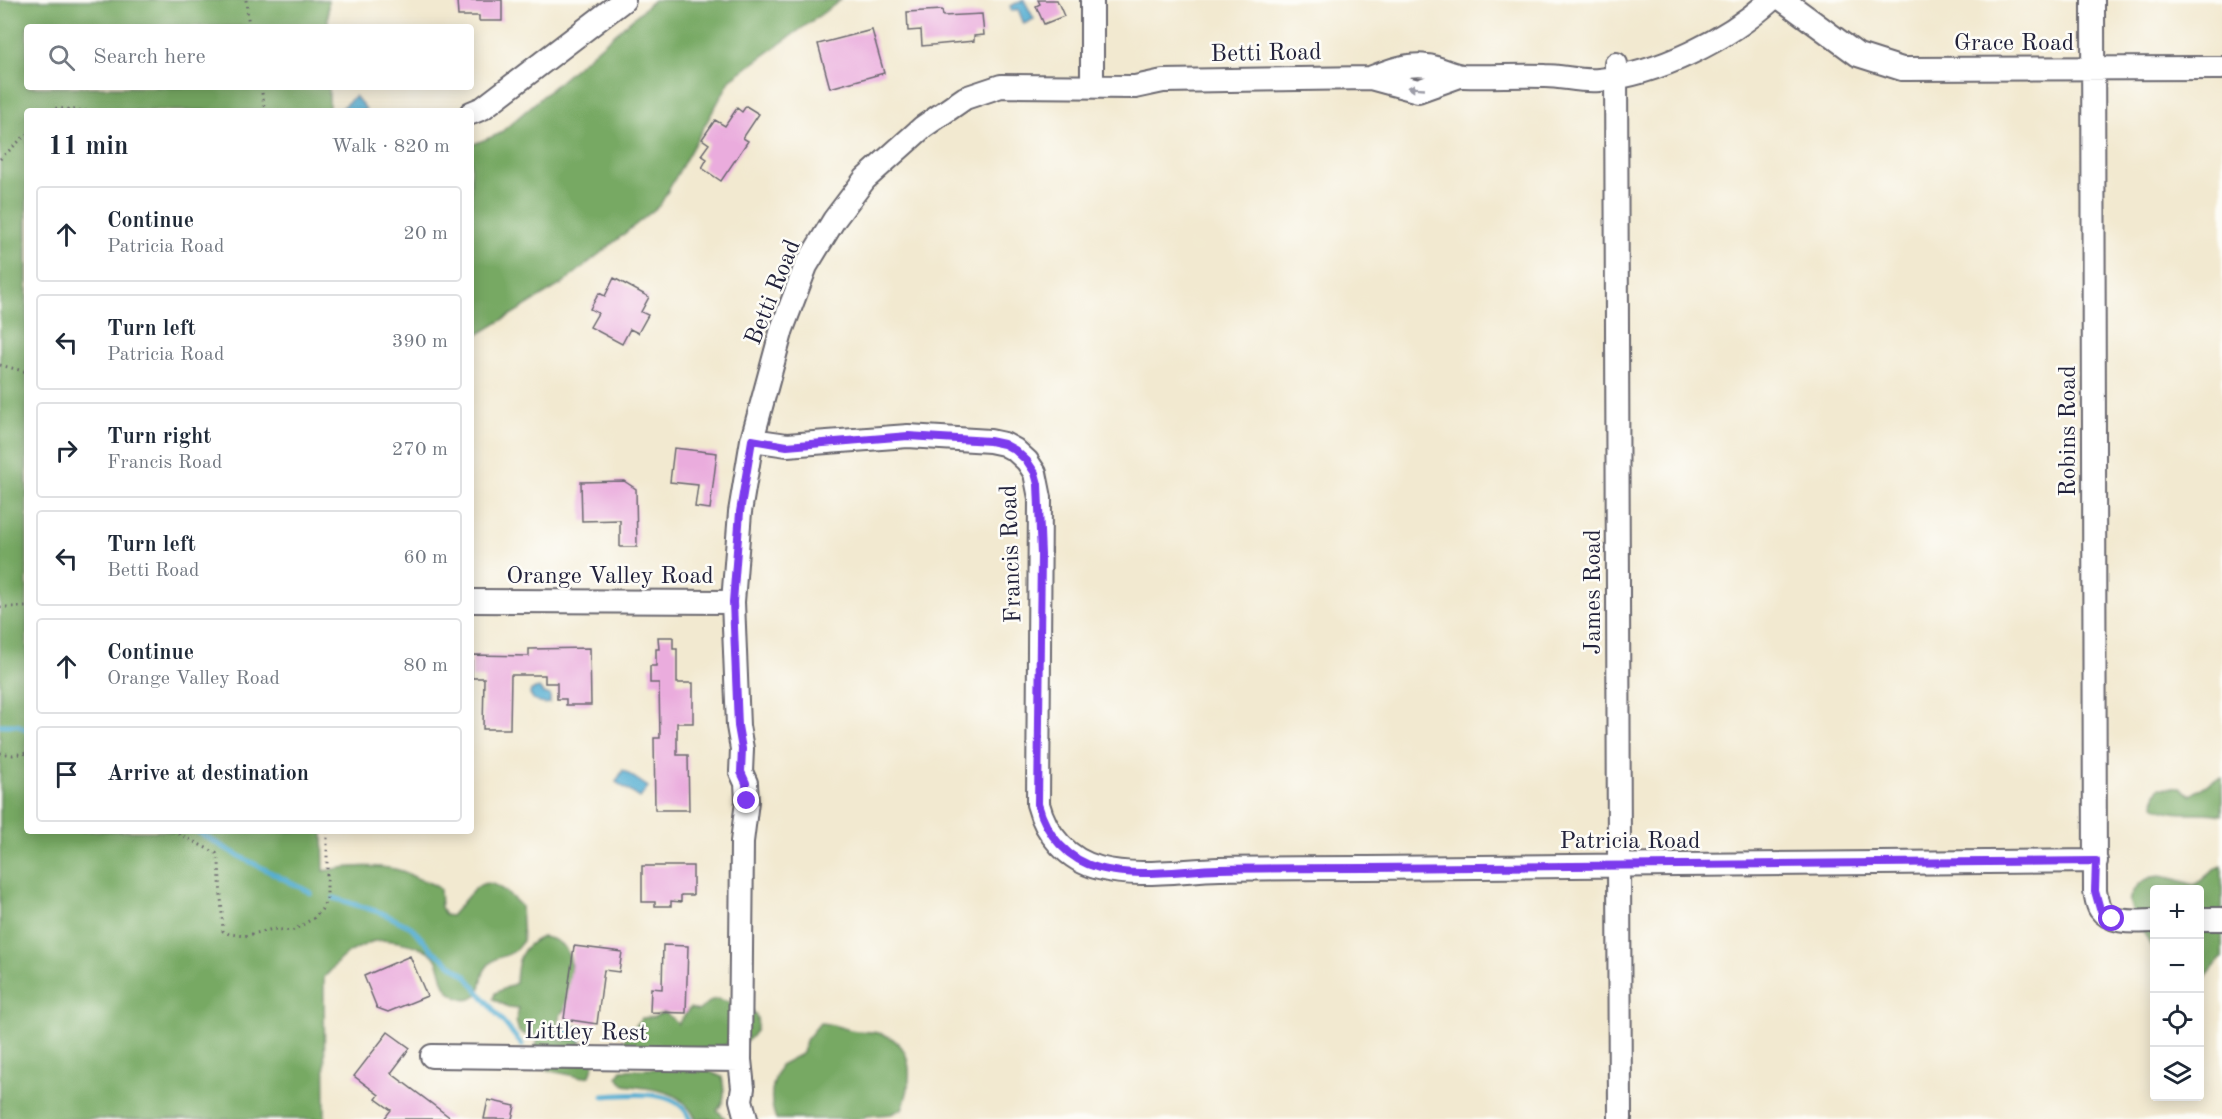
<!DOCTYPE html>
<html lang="en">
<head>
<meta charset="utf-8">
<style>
	body { margin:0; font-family:"Old Standard TT",serif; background:#f6f6f7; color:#1f2937 }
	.controls { position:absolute; right:18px; bottom:18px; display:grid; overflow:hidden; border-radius:6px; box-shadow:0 3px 15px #0003 }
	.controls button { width:54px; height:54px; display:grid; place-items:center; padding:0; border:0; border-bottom:2px solid #e0e1e3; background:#fff; color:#1f2937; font:30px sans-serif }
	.stop { position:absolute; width:18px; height:18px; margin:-14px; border:4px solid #7c3aed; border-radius:50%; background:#fff }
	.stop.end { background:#7c3aed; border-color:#fff; box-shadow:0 2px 6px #0008 }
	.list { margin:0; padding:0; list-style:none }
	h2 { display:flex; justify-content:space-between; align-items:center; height:78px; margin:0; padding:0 24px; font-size:26px }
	h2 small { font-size:20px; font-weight:400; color:#747a83 }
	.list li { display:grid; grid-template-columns:39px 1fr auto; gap:18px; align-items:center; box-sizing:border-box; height:96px; margin:0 12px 12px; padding:0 12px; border:2px solid #e0e1e3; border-radius:6px }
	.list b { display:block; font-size:22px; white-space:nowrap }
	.list p { margin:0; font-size:20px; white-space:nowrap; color:#747a83 }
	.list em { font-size:20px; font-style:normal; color:#747a83 }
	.icon { flex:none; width:33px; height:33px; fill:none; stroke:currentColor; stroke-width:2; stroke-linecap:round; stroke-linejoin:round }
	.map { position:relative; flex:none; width:2222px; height:1119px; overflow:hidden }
	.search { position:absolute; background:#fff; box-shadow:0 3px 15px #0003; left:24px; top:24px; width:450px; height:66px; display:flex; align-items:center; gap:15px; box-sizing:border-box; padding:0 21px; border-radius:6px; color:#747a83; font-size:22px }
	.panel { position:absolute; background:#fff; box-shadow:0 3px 15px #0003; left:24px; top:108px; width:450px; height:726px; border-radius:6px }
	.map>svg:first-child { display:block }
	.forest { fill:#77a964; stroke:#4c6650; stroke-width:1.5 }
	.water { fill:#55aed2; stroke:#3c6886; stroke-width:1.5 }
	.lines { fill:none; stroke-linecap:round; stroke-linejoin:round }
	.stream { stroke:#55aed2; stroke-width:5 }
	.building { fill:#eaacdd }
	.minor-casing { stroke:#6b686f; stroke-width:26 }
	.path { stroke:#6b686f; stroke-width:3; stroke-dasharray:1.5 4.5; stroke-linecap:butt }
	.minor { stroke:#fff; stroke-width:22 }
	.oneway { fill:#9c9ca7 }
	.route { stroke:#7c3aed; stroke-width:8 }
	.labels { text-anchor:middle; stroke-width:5; stroke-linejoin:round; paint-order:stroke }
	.street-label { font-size:24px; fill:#22223b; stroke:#fdfcf7 }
</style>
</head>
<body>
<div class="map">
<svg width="2222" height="1119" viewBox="0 0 2222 1119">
	<rect width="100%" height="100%" fill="#fdfcf7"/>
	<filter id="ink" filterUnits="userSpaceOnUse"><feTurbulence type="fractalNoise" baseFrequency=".0167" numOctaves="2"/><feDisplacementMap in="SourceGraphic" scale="12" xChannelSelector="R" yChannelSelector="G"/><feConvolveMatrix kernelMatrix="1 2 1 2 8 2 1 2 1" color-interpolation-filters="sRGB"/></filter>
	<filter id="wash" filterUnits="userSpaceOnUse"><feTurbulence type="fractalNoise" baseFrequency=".008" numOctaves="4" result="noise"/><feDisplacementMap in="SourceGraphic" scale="24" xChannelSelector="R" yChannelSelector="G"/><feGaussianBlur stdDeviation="1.35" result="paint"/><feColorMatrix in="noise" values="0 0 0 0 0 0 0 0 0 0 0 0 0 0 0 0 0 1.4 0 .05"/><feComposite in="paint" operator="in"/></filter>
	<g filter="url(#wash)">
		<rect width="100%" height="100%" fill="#f2e9d0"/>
		<path class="forest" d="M0,0H328V27H27V87H329V111H27V831H323L324,871C345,866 382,864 402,871C408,873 413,877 419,879C428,882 433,883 440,889L441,907L445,915L451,916C481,882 483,868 521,906L523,941C520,944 517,949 513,952C504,958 495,955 486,968C480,976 483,990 475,997C471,1000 466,1000 462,999C436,991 446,969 433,955C422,945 385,937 371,942C363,946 350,951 343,957C335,963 332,971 324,977L325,1119H0Z
			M654,0H841L731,79L660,205L562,284L471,339V145L499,134Z
			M2222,778V815C2200,809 2174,819 2154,805L2155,795L2160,787L2180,788L2191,795L2214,780Z
			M2222,866V958C2214,966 2209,975 2200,983V890H2154V954C2148,938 2137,923 2131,907C2128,901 2130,895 2134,890C2152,867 2171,878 2194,885C2205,879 2210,870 2222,866Z
			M542,937C579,941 571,975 571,1003C558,1013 554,1026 560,1041L576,1039L593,1053L594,1063L590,1076L580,1077L547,1070L534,1050L539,1038L535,1034L526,1035L519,1032L516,1021L519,1008L508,1007L493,999L495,993L516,983C517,961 519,947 542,937Z
			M718,999C733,1004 762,1005 757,1027C756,1032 750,1040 745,1042C739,1044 732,1043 726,1044L723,1049L623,1050L620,1045L642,1018L654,1017L665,1012L678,1024L690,1008L698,1011L712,1000Z
			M820,1023C833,1023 844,1030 857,1031C866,1032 876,1031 885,1035C916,1047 912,1084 902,1109L891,1114L866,1116L863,1119H776C768,1099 772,1084 780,1065L803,1053L806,1040Z
			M699,1067L722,1077C724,1089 727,1101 717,1110L726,1119H696C680,1088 656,1090 624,1085L617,1077L622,1070Z"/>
		<path class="water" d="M1024,0L1034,19L1024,24L1018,9L1012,11L1010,6Z
			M355,96L366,109L363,111H338Z
			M539,688L543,693L550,695V703C541,705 534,702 530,694L531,690Z
			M623,770L648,787L640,798L616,782Z
			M563,1025L584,1027L582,1040L562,1037Z"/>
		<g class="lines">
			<path class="stream" d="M0,725H18L27,731
				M196,831L239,856L311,893
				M334,898L382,913L411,927L432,950L466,976L522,1045
				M603,1096C630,1095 678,1087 690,1119"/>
		</g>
		<g id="blocks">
			<path class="building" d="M457,0H502V21H479V16H458Z
				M1038,0H1057L1064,16L1044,24L1036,6L1040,4Z
				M942,10L943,16L982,14L984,35L974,36V41L922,46L921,30L908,31L907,12Z
				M872,30L884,73L830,88L818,44Z
				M746,106L759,114L743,138L748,141L721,181L702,168L707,159L701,155L709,144L702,139L715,120L725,126L737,108L742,112Z
				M614,278L649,297L641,312L648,315L638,333L630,329L622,344L590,327L598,313L590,309L599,293L605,296Z
				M674,448L717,453L710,509L695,507L698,485L670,482Z
				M624,481L636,489L637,547H620V520L582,521L581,482Z
				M658,637H673V649H677V683H693V723H677V755H688L689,810H655L654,738H660L659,683H650V666H656V649H659Z
				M590,648L591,705H566V699H557V683H545V675H511L510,729H483L484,678H472V655L529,656V649Z
				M642,866H693V895H681V902L671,901V906H655V902H642Z
				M663,945L688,946L686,1013L650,1012L651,988L662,989Z
				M574,946L622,952L619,972L604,970L597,1024L564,1019Z
				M410,956L427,996L388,1012L377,1008L364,976Z
				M388,1032L410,1048L391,1073L452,1119H384L391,1110L376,1099L379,1095L354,1076Z
				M488,1100L515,1106L512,1119H484Z"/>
		</g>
	</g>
	<g filter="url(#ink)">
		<use href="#blocks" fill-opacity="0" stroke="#6b686f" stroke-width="1.5"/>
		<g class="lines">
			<g class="minor-casing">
				<path id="minor" d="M1783,0L1858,55L1902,69L2222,68
					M2093,0L2095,891C2096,896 2097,905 2100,909C2111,925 2138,921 2154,921
					M1616,64L1620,1119
					M1370,78C1388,71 1408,63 1427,66C1439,67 1451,75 1463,76C1490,77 1518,75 1545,76C1563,76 1581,82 1599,80C1659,74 1727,40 1771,0
					M1092,86V0
					M471,113L483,108L624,0
					M752,440L787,445L908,436L990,441L1004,444L1015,450L1027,461L1035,473L1040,498L1038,804C1046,835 1068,860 1099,868C1138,878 1180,870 1220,869C1269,868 1318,868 1367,868C1610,867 1853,864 2096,861
					M471,601L733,602
					M2200,919H2222
					M432,1056L740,1060
					M746,1119L741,1100L743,1088L740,1060L742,842L747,801L746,783L741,772L742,749L738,726L733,602L740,512L752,440L782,329L806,266L834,220L865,179L923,127L965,98L1001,86L1135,87L1163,81L1370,78L1418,91L1460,76"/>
			</g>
			<path class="path" d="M246,0L249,27
				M261,87L265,111
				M51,111L53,108L88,111
				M0,159L27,134
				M0,365L27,372
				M0,607H27
				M0,753L13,755L27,753
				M114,831H130
				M173,831L216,853L219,863L223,931L229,934L244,936L273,929L292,931L314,918L322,909L327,898V831"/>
			<use href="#minor" class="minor"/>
		</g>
		<defs><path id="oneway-solid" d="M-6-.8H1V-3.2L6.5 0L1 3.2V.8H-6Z" transform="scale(1.5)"/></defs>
		<use class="oneway" href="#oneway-solid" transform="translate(1416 88) rotate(-177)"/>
	</g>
	<g class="lines" filter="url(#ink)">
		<path class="route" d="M747,801L746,783L741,772L742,749L738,726L733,602L740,512L752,440L787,446L908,436L990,441L1004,444L1015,450L1027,461L1035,473L1038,484L1041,555L1038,804C1046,835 1068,860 1099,868C1138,878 1180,870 1219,869C1269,868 1318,868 1367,868C1610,867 1853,864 2096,861L2095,891L2100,909L2112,919"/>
	</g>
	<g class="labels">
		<g class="street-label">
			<text x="2014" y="50">Grace Road</text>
			<text transform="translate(1266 52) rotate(-1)" y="8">Betti Road</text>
			<text transform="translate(772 292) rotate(-68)" y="8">Betti Road</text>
			<text transform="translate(2067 431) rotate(-90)" y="8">Robins Road</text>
			<text transform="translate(1010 554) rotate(-92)" y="8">Francis Road</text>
			<text x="610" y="583">Orange Valley Road</text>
			<text transform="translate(1592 592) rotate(-90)" y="8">James Road</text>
			<text x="1630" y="848">Patricia Road</text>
			<text transform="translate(586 1031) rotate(1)" y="8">Littley Rest</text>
		</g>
	</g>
</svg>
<div class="controls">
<button>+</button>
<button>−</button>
<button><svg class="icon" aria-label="locate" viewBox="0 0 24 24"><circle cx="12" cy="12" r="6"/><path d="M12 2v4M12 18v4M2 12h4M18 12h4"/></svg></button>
<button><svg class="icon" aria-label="layers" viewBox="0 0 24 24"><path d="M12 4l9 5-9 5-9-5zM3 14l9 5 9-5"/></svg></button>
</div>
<div class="stop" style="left:2112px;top:919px"></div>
<div class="stop end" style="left:747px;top:801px"></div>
<div class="search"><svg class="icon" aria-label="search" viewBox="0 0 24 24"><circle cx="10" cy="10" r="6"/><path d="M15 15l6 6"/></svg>Search here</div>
<section class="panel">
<h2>11 min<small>Walk · 820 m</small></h2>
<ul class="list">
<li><svg class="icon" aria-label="ahead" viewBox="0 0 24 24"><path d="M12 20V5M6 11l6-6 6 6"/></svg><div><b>Continue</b><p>Patricia Road</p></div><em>20 m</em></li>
<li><svg class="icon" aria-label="left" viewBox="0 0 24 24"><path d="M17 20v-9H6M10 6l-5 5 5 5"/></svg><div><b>Turn left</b><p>Patricia Road</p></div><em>390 m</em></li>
<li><svg class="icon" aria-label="right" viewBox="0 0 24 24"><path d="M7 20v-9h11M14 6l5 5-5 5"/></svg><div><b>Turn right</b><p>Francis Road</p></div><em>270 m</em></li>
<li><svg class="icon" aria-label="left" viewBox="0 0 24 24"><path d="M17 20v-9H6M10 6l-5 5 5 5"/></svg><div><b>Turn left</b><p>Betti Road</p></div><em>60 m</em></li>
<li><svg class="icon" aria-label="ahead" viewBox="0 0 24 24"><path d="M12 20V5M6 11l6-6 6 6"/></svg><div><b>Continue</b><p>Orange Valley Road</p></div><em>80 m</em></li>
<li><svg class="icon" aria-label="arrive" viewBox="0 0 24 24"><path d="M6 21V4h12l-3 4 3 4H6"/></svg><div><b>Arrive at destination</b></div></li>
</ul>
</section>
</div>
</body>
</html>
